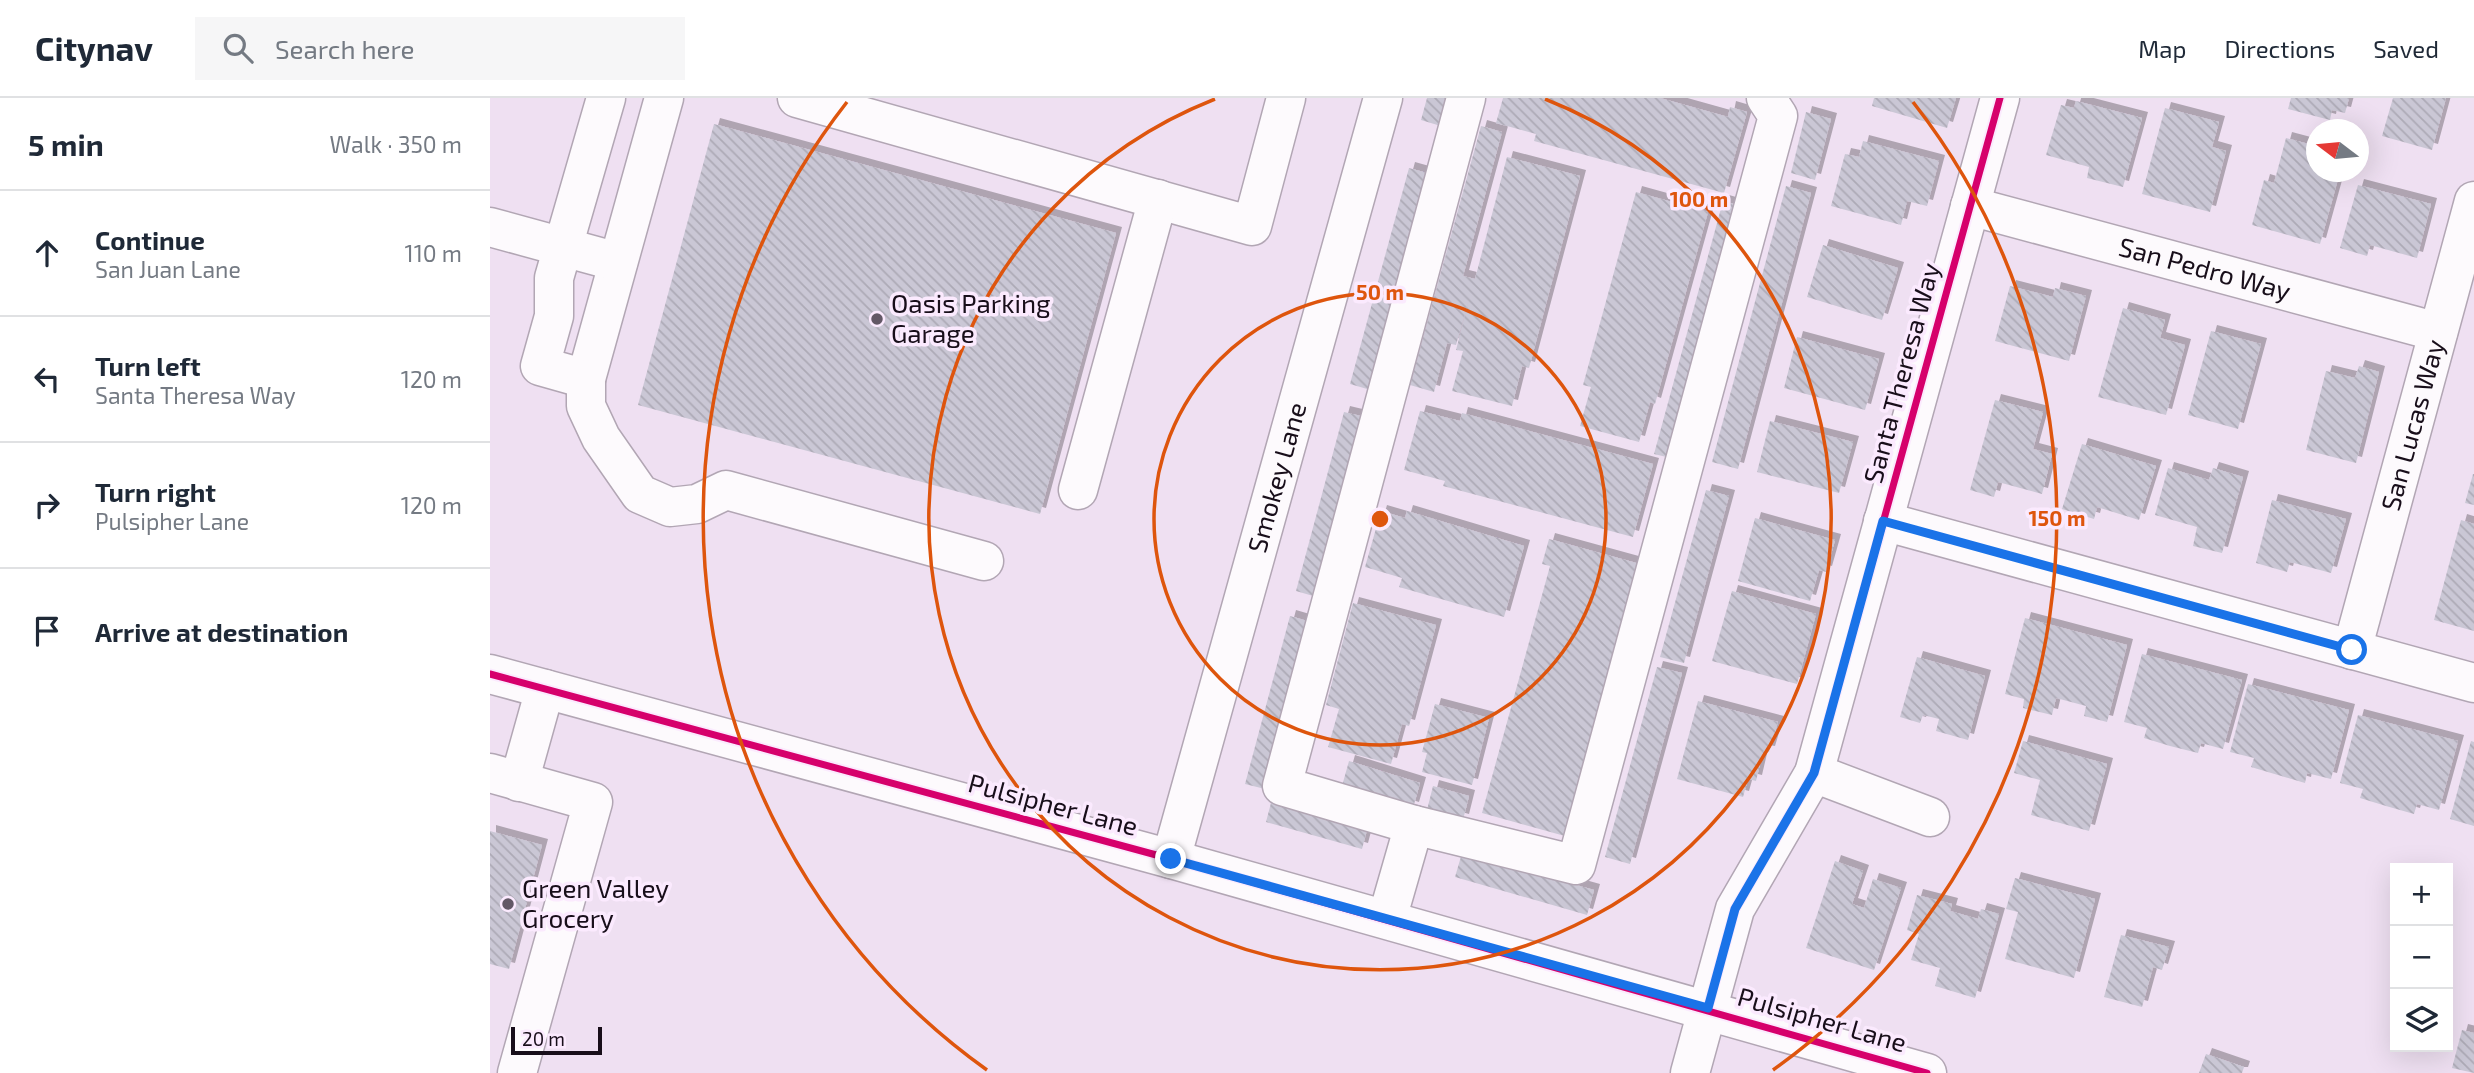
<!DOCTYPE html>
<html lang="en">
<head>
<meta charset="utf-8">
<style>
	body { margin:0; font-family:"Exo 2",sans-serif; background:#f6f6f7; color:#1f2937 }
	.controls { position:absolute; right:21px; bottom:21px; display:grid; overflow:hidden; border-radius:0px; box-shadow:0 7px 28px #0002 }
	.controls button { width:63px; height:63px; display:grid; place-items:center; padding:0; border:0; border-bottom:2px solid #e0e1e3; background:#fff; color:#1f2937; font:35px sans-serif }
	.compass { position:absolute; left:1816px; top:21px; width:63px; height:63px; border-radius:50%; background:#fff; box-shadow:0 7px 28px #0002; rotate:286deg }
	.scale { position:absolute; left:21px; bottom:18px; width:91px; box-sizing:border-box; padding-left:7px; border:4px solid #180e1a; border-top:0; font-size:19px; line-height:24px; white-space:nowrap; color:#180e1a; -webkit-text-stroke:5px #fbeafe; paint-order:stroke }
	.stop { position:absolute; width:21px; height:21px; margin:-16px; border:5px solid #1a73e8; border-radius:50%; background:#fff }
	.stop.end { background:#1a73e8; border-color:#fff; box-shadow:0 2px 7px #0008 }
	.list { margin:0; padding:0; list-style:none }
	h2 { display:flex; justify-content:space-between; align-items:center; height:91px; margin:0; padding:0 28px; font-size:30px }
	h2 small { font-size:23px; font-weight:400; color:#747a83 }
	.list li { display:grid; grid-template-columns:46px 1fr auto; gap:21px; align-items:center; box-sizing:border-box; height:126px; padding:0 28px; border-top:2px solid #e0e1e3 }
	.list b { display:block; font-size:26px; white-space:nowrap }
	.list p { margin:0; font-size:23px; white-space:nowrap; color:#747a83 }
	.list em { font-size:23px; font-style:normal; color:#747a83 }
	.icon { flex:none; width:38px; height:38px; fill:none; stroke:currentColor; stroke-width:2; stroke-linecap:round; stroke-linejoin:round }
	.map { position:relative; flex:none; width:1984px; height:975px; overflow:hidden }
	header { display:flex; align-items:center; gap:42px; box-sizing:border-box; height:98px; padding:0 35px; background:#fff; border-bottom:2px solid #e0e1e3 }
	header strong { font-size:33px }
	nav { display:flex; gap:38px; margin-inline-start:auto; font-size:24px }
	.search { width:490px; height:63px; background:#f6f6f7; display:flex; align-items:center; gap:18px; box-sizing:border-box; padding:0 24px; border-radius:0px; color:#747a83; font-size:26px }
	main { display:flex }
	aside { flex:1; background:#fff }
	.map>svg:first-child { display:block }
	.building { fill:url(#building-back-hatch); filter:url(#shadow) }
	.lines { fill:none; stroke-linecap:round; stroke-linejoin:round }
	.minor-casing { stroke:#b2a6b4; stroke-width:41 }
	.minor { stroke:#fdfafd; stroke-width:38 }
	.cycleway-casing { stroke:#fbeafe; stroke-width:11 }
	.cycleway { stroke:#d6006c; stroke-width:7 }
	.route { stroke:#1a73e8; stroke-width:9 }
	.ring { fill:none; stroke:#de550d; stroke-width:3.5 }
	.poi-dot { fill:#635866; stroke:#fbeafe; stroke-width:2.5 }
	.labels { text-anchor:middle; stroke-width:7; stroke-linejoin:round; paint-order:stroke }
	.street-label { font-size:26px; fill:#180e1a; stroke:#fbeafe }
	.poi-label { font-size:26px; fill:#180e1a; stroke:#fbeafe; text-anchor:start }
	.centre { fill:#de550d; stroke:#fbeafe; stroke-width:3.5 }
	.ring-label { font-size:21px; text-anchor:middle; font-weight:bold; fill:#de550d; stroke:#fbeafe; stroke-width:7; stroke-linejoin:round; paint-order:stroke }
</style>
</head>
<body>
<header>
<strong>Citynav</strong>
<div class="search"><svg class="icon" aria-label="search" viewBox="0 0 24 24"><circle cx="10" cy="10" r="6"/><path d="M15 15l6 6"/></svg>Search here</div>
<nav><a>Map</a><a>Directions</a><a>Saved</a></nav>
</header>
<main>
<aside>
<h2>5 min<small>Walk · 350 m</small></h2>
<ul class="list">
<li><svg class="icon" aria-label="ahead" viewBox="0 0 24 24"><path d="M12 20V5M6 11l6-6 6 6"/></svg><div><b>Continue</b><p>San Juan Lane</p></div><em>110 m</em></li>
<li><svg class="icon" aria-label="left" viewBox="0 0 24 24"><path d="M17 20v-9H6M10 6l-5 5 5 5"/></svg><div><b>Turn left</b><p>Santa Theresa Way</p></div><em>120 m</em></li>
<li><svg class="icon" aria-label="right" viewBox="0 0 24 24"><path d="M7 20v-9h11M14 6l5 5-5 5"/></svg><div><b>Turn right</b><p>Pulsipher Lane</p></div><em>120 m</em></li>
<li><svg class="icon" aria-label="arrive" viewBox="0 0 24 24"><path d="M6 21V4h12l-3 4 3 4H6"/></svg><div><b>Arrive at destination</b></div></li>
</ul>
</aside>
<div class="map">
<svg width="1984" height="975" viewBox="0 0 1984 975">
	<defs>
		<pattern id="building-back-hatch" width="6" height="6" patternUnits="userSpaceOnUse" patternTransform="scale(1.75)"><rect width="6" height="6" fill="#cac7d5"/><path d="M-1 5l2 2M0 0l6 6M5-1l2 2" fill="none" stroke="#adaab6"/></pattern>
		<filter id="shadow"><feDropShadow dx="6" dy="-6" stdDeviation="0" flood-color="#0004"/></filter>
	</defs>
	<rect width="100%" height="100%" fill="#efe0f2"/>
	<path class="building" d="M937,0H962L954,29L931,22Z
		M1013,0H1170L1238,19L1240,9L1257,14L1234,95L1044,43L1046,36L1006,25Z
		M1384,0H1466L1457,30L1382,8Z
		M1801,0H1859L1855,15L1842,12L1840,22L1798,11Z
		M1903,0H1956L1942,52L1892,38Z
		M1586,3L1652,20L1633,89L1597,80L1599,69L1556,57L1571,7L1584,10Z
		M1675,10L1729,24L1722,49L1736,53L1720,114L1652,96Z
		M1316,14L1341,21L1325,82L1301,75Z
		M224,26L626,135L550,416L148,307Z
		M991,28L1012,34L973,178L985,181L1017,59L1090,78L1039,270L1032,268L1022,308L962,293L973,253L966,252L980,198L966,247L957,245L944,294L920,287Z
		M1796,40L1826,48V74H1850L1830,146L1762,127L1774,82L1784,85Z
		M1373,43L1449,63L1437,108L1417,103L1411,127L1341,108L1355,56L1369,59Z
		M919,70L944,77L884,293L860,286Z
		M1868,87L1941,106L1927,160L1880,147L1877,158L1850,150Z
		M1296,88L1321,95L1248,371L1222,364Z
		M1146,94L1218,114L1165,306L1160,304L1149,344L1090,328L1101,289L1093,287Z
		M1233,103L1258,110L1189,362L1164,356Z
		M1333,147L1408,170L1392,222L1317,199Z
		M1520,188L1563,199L1565,190L1596,198L1579,263L1505,243Z
		M1633,210L1675,222L1670,240L1695,247L1676,317L1608,299Z
		M1721,233L1771,246L1748,331L1698,317Z
		M1307,239L1389,261L1375,312L1294,290Z
		M1869,268L1889,274L1866,365L1816,352L1836,273L1865,280Z
		M1505,302L1553,314L1543,351L1562,356L1552,396L1508,384L1504,399L1480,392Z
		M930,313L970,323L972,315L1163,366L1143,439L953,388L955,383L914,372Z
		M854,314L879,320L830,500L806,493Z
		M1280,323L1363,344L1349,395L1267,374Z
		M1592,346L1666,368L1649,422L1607,409L1604,421L1572,411Z
		M1678,370L1719,382L1723,370L1753,379L1732,455L1703,448L1707,429L1665,417Z
		M1983,376H1984V407L1975,405Z
		M1216,392L1239,398L1194,565L1170,559Z
		M1782,402L1856,421L1841,475L1800,464L1797,474L1766,465Z
		M891,413L915,420L917,413L1034,448L1014,519L909,489L912,480L875,469Z
		M1265,420L1345,442L1336,474L1329,472L1320,503L1248,483Z
		M1971,422L1984,426V533L1944,522Z
		M1059,441L1150,466L1081,710L1089,713L1082,740L992,715L1060,468L1052,466Z
		M1242,493L1326,516L1307,586L1222,563Z
		M863,505L946,527L919,628L912,626L901,666L838,649L849,611L836,607Z
		M800,518L824,525L779,692L755,686Z
		M1535,520L1637,547L1617,624L1594,618L1596,608L1566,600L1562,617L1533,610L1534,601L1515,596Z
		M1652,556L1752,582L1733,651L1711,645L1708,655L1680,648L1654,640L1657,630L1634,624Z
		M1427,559L1495,578L1478,642L1446,633L1449,621L1433,617L1430,625L1410,619Z
		M1167,569L1192,575L1140,766L1115,759Z
		M1758,586L1859,612L1841,681L1817,675L1815,685L1761,669L1764,660L1740,654Z
		M1208,603L1288,624L1279,654L1273,653L1266,683L1258,681L1253,699L1187,681Z
		M945,606L999,620L982,687L932,674L937,655L932,654Z
		M1868,617L1968,643L1949,712L1927,706L1924,716L1896,708L1870,700L1873,691L1850,685Z
		M1533,643L1617,666L1599,733L1541,717L1550,682L1524,675Z
		M1981,643L1984,644V728L1960,721Z
		M859,663L930,685L923,710L852,688Z
		M943,688L979,698L973,722L937,712Z
		M782,701L878,728L872,751L776,724Z
		M0,733L52,747L19,871L0,866Z
		M972,755L1104,792L1097,817L965,779Z
		M1345,763L1373,773L1362,806L1374,810L1383,781L1411,790L1384,872L1316,850Z
		M1525,780L1605,801L1584,880L1515,861L1528,814L1516,811Z
		M1427,797L1462,806L1460,813L1488,821L1491,811L1509,816L1485,900L1445,888L1450,870L1421,862L1429,836L1417,832Z
		M1631,837L1679,849L1672,872L1663,869L1652,909L1614,899Z
		M1972,932L1984,935V975L1962,970Z
		M1716,956L1754,969L1752,975H1709Z"/>
	<g class="lines">
		<g class="minor-casing">
			<g id="minor">
				<path d="M116,0L64,180V218L50,268L96,281L174,0"/>
				<path d="M307,0L762,128L796,0"/>
				<path id="s1" d="M1480,108L1948,234"/>
				<path d="M0,129L128,164"/>
				<path d="M96,281V308L111,340L150,396L180,409L207,406L236,392L494,463"/>
				<path d="M588,392L668,101"/>
				<path d="M1393,423L1984,585"/>
				<path id="s2" d="M1862,552L1984,103"/>
				<path d="M0,576L681,761L1437,975"/>
				<path d="M0,675L103,704L27,975"/>
				<path d="M1324,675L1440,719"/>
				<path d="M29,684L55,591"/>
				<path d="M924,727L1086,767L1288,18L1276,0"/>
				<path id="s3" d="M681,761L893,0"/>
				<path d="M897,821L924,727L792,688L976,0"/>
				<path d="M1200,975L1245,811L1324,675L1510,0"/>
			</g>
		</g>
		<use href="#minor" class="minor"/>
		<g class="cycleway-casing">
			<path id="cycleway" d="M0,576L681,761L1437,975
				M1218,910L1245,811L1324,675L1510,0"/>
		</g>
		<use href="#cycleway" class="cycleway"/>
	</g>
	<g class="lines">
		<path class="route" d="M681,761L1218,910L1245,811L1324,675L1393,423L1862,552"/>
	</g>
	<g class="ring">
		<circle cx="890" cy="421" r="226"/>
		<path d="M1055 1A451 451 0 1 1 725 1"/>
		<path d="M497 972A677 677 0 0 1 357 4M1423 4A677 677 0 0 1 1283 972"/>
	</g>
	<g class="poi-dot">
		<circle cx="387" cy="221" r="7"/>
		<circle cx="18" cy="806" r="7"/>
	</g>
	<g class="labels">
		<g class="street-label">
			<text dy="9" stroke="none"><textPath href="#s1" startOffset="243">San Pedro Way</textPath></text>
			<text transform="translate(1412 275) rotate(-75)" y="9">Santa Theresa Way</text>
			<text dy="9" stroke="none"><textPath href="#s2" startOffset="233">San Lucas Way</textPath></text>
			<text dy="9" stroke="none"><textPath href="#s3" startOffset="396">Smokey Lane</textPath></text>
			<text transform="translate(563 707) rotate(15)" y="9">Pulsipher Lane</text>
			<text transform="translate(1332 922) rotate(16)" y="9">Pulsipher Lane</text>
		</g>
		<g class="poi-label">
			<text x="401" y="215">Oasis Parking<tspan x="401" dy="30">Garage</tspan></text>
			<text x="32" y="800">Green Valley<tspan x="32" dy="30">Grocery</tspan></text>
		</g>
	</g>
	<circle cx="890" cy="421" r="10" class="centre"/>
	<g class="ring-label">
		<text x="1209" y="109">100 m</text>
		<text x="890" y="202">50 m</text>
		<text x="1567" y="428">150 m</text>
	</g>
</svg>
<div class="controls">
<button>+</button>
<button>−</button>
<button><svg class="icon" aria-label="layers" viewBox="0 0 24 24"><path d="M12 4l9 5-9 5-9-5zM3 14l9 5 9-5"/></svg></button>
</div>
<svg class="compass" viewBox="-18 -18 36 36"><path d="M0-13l5 13h-10z" fill="#e53935"/><path d="M0 13l5-13h-10z" fill="#747a83"/></svg>
<div class="scale">20 m</div>
<div class="stop" style="left:1862px;top:552px"></div>
<div class="stop end" style="left:681px;top:761px"></div>
</div>
</main>
</body>
</html>
